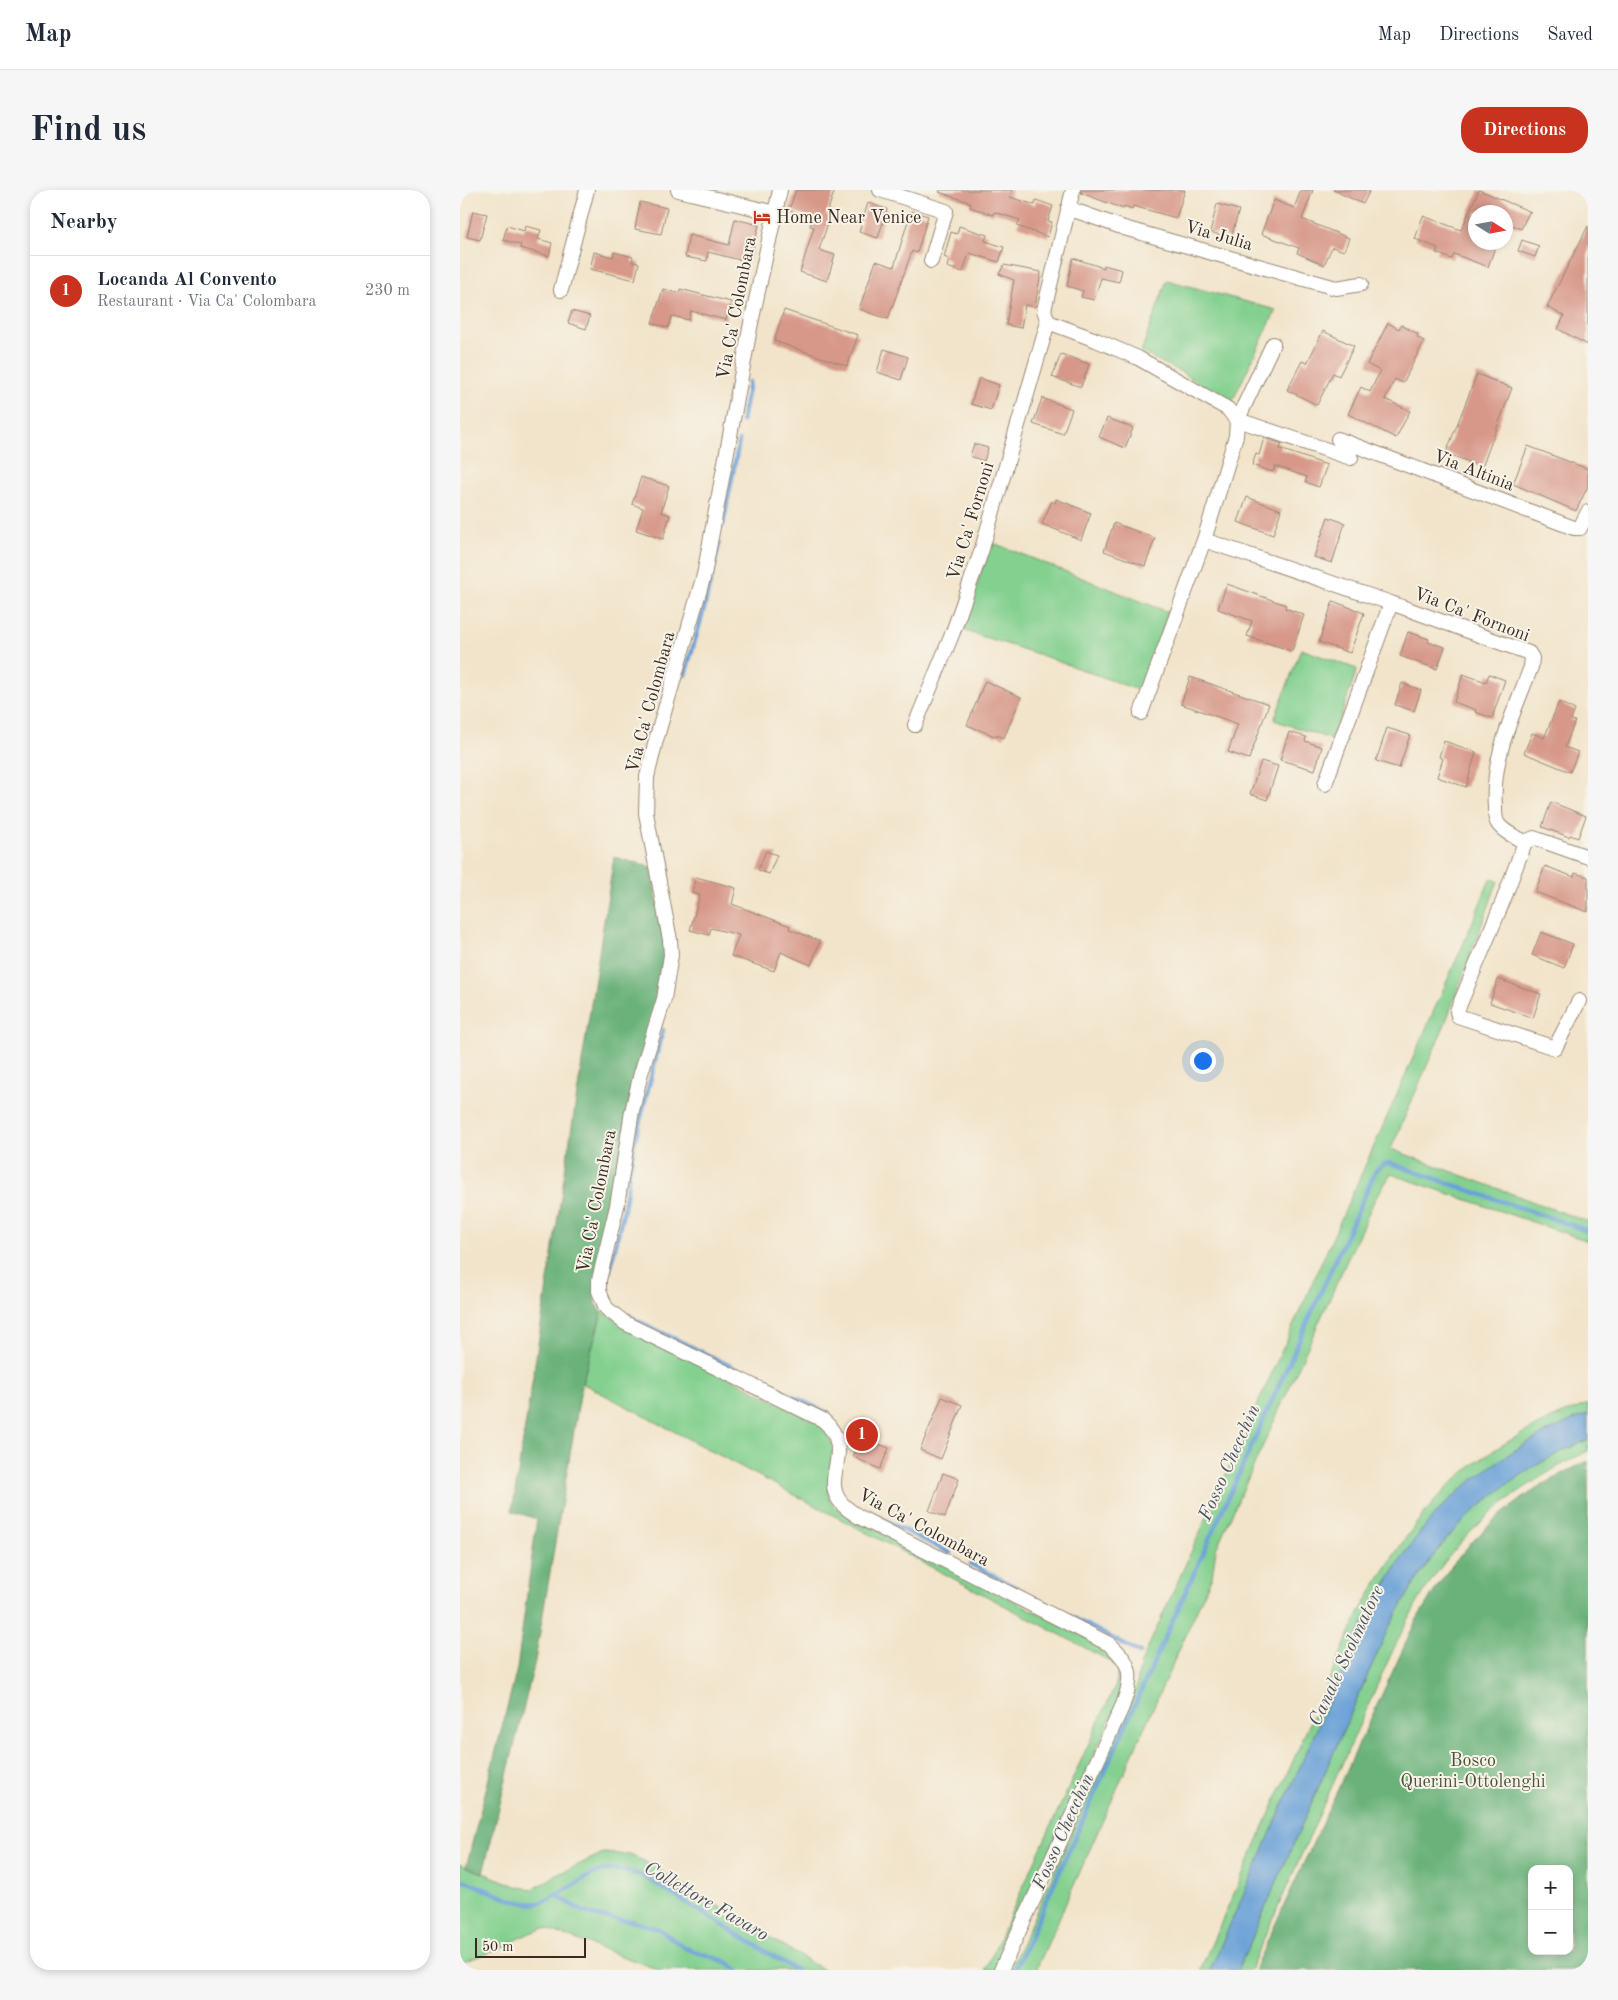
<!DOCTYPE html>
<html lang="en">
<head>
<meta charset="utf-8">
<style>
	body { margin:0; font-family:"Old Standard TT",serif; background:#f6f6f7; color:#1f2937 }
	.controls { position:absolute; right:15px; bottom:15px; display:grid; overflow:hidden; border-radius:10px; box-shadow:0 2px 8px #0003 }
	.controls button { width:45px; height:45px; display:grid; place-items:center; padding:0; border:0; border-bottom:1px solid #e0e1e3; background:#fff; color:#1f2937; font:25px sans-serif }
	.compass { position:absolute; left:1008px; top:15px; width:45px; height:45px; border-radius:50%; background:#fff; box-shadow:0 2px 8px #0003; rotate:101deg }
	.scale { position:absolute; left:15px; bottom:12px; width:111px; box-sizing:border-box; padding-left:5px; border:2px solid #3b2a1e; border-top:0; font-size:14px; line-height:18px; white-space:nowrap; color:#3b2a1e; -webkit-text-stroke:4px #f7f3e8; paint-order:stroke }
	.you { position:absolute; left:742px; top:870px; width:18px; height:18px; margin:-12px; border:4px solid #fff; border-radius:50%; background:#1a73e8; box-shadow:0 0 0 8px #1a73e833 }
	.badge { display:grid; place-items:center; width:32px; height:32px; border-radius:50%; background:#c8321e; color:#fff; font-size:16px; font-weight:700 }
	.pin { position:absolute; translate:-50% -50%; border:2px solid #fff; box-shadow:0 1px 5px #0006 }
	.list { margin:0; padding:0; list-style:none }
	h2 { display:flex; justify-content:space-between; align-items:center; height:65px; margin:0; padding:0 20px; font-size:21px }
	h2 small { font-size:16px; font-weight:400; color:#747a83 }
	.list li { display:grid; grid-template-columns:32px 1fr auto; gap:15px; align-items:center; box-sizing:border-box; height:70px; padding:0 20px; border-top:1px solid #e0e1e3 }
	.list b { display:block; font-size:19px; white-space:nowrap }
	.list p { margin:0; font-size:16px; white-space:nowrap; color:#747a83 }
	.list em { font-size:16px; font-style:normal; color:#747a83 }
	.map { position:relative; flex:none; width:1128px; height:1780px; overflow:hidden; border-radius:20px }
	header { display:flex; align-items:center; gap:30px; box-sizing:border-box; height:70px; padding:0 25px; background:#fff; border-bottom:1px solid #e0e1e3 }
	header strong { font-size:24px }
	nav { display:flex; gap:28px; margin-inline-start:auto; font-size:18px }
	.intro { display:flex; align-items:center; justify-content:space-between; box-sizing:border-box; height:120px; padding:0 30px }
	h1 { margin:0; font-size:35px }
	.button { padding:12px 22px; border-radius:20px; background:#c8321e; color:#fff; font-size:18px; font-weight:700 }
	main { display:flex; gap:30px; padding:0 30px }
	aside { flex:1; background:#fff; border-radius:20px; box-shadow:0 2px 8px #0003 }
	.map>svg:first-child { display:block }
	.green { fill:#83d08f; stroke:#5f7d56 }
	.forest { fill:#6ab27a; stroke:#526e4c; fill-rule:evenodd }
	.water { fill:#69a0d7; stroke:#52657a }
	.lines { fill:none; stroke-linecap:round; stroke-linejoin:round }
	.stream { stroke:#69a0d7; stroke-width:4.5 }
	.building { fill:#d79889 }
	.street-casing { stroke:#968774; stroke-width:16 }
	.street { stroke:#fff; stroke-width:14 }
	.labels { text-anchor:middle; stroke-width:4; stroke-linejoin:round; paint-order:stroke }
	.poi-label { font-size:18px; fill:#3b2a1e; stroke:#f7f3e8; text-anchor:start }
	.street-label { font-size:18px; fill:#3b2a1e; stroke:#f7f3e8 }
	.park-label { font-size:18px; fill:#4d543a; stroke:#f7f3e8 }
	.water-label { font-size:19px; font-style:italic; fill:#4b535f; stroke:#f7f3e8 }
</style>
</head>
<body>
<header>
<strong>Map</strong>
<nav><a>Map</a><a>Directions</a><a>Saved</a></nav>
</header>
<div class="intro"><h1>Find us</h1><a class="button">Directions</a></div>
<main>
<aside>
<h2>Nearby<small></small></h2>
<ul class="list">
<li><span class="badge">1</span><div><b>Locanda Al Convento</b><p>Restaurant · Via Ca' Colombara</p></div><em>230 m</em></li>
</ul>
</aside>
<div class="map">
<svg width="1128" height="1780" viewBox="0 0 1128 1780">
	<rect width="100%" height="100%" fill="#f7f3e8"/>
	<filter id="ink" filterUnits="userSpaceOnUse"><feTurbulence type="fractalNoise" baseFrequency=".02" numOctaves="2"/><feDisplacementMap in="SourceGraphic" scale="10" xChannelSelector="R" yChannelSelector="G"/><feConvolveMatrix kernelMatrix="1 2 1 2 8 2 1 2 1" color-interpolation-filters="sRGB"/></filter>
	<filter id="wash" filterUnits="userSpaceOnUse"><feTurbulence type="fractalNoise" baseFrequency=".0096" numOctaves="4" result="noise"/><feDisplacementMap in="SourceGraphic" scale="20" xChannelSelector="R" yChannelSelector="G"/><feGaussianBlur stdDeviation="1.12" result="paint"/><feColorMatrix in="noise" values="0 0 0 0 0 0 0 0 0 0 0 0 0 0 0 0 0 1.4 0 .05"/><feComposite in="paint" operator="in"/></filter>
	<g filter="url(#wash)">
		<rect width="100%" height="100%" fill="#f2e4ca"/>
		<path class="green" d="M707,90L816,120L771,214L723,183L681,162Z
			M531,352L708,422L681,501L578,464L502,440Z
			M841,459L897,479L873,550L814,530Z
			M1030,689L1038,691L985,834L931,959L1128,1032V1051L931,984L914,1011L756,1359L752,1386L576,1780H550L676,1499L681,1473L915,954L1009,741Z
			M142,1122L363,1236L373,1256L368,1301L369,1309L374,1317L398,1331L647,1458L661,1472L664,1499L536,1780H525L656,1494L658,1480L650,1471L122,1193Z
			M1128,1214V1224C1067,1247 997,1293 958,1345C938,1372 922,1401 905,1430L750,1780H740L897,1427C921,1384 947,1341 980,1305C1020,1262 1075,1234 1128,1214Z
			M1128,1250V1261C1071,1289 1019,1325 981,1377C945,1425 923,1484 898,1538C862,1619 826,1699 790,1780H778L927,1441C943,1413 958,1385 978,1360C1012,1315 1075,1270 1128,1250Z
			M143,1663L170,1665L184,1671L363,1780H199L85,1738L70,1743L34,1761L0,1773V1674L59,1697L74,1699L95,1686Z"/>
		<path class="forest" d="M154,667L191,677L204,750L205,781L134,1105L136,1114L142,1122L122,1193L75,1471L23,1683L6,1677L57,1479L77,1329L52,1321Z
			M1128,1271V1780H794L957,1429C967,1413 977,1396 988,1381C1024,1332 1073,1296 1128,1271ZM1072,1679H1109V1761H1072Z"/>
		<path class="water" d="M1128,1224V1250C1075,1270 1012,1315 978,1360C958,1385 943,1413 927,1441L778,1780H750L905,1430C922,1401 938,1372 958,1345C997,1293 1067,1247 1128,1224Z"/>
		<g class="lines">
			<path class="stream" d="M282,231L289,192
				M263,335L279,251
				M225,485L244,419L259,354
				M149,1083L164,1019L174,954L203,840
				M170,1127L367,1223
				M414,1325L490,1363
				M511,1374L680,1463
				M0,1691H6C26,1699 58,1717 79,1713C84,1712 91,1708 96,1705C134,1687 134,1671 181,1685L336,1780
				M96,1705L124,1722L140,1727L171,1731L199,1739L225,1758L267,1772L278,1780
				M555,1780L916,980L924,974L930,973L1128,1041"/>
		</g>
		<g id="blocks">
			<path class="building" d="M336,0H375L366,25L370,27L359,60L375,65L367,91L340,82L354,37L350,36L353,28L329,20Z
				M480,0H552L550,7L575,15L576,10L593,16L588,31L592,32L588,47L557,36L560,30L534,22L533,25L510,17L511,13L479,2Z
				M622,0H725L716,28L673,16L672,19L664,16V19L621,3Z
				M841,0H853L842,29L889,48L884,61L872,57L864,75L837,63L839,58L801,44L814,10L834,18Z
				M873,0H910L903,14Z
				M1019,0L1071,22H1069L1061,39L1046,32V22H1016V52H1037L1028,77L994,64L992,69L976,63L978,58L955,49L963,26L1001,40Z
				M180,12L207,18L201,44L175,39Z
				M408,13L427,19L418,48L399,42Z
				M757,14L779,20L771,48L750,42Z
				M13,21L27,24L20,50L7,47Z
				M451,21L468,26L457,63L452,61L428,129L399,119L416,71L434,77Z
				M275,29L299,35L291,66H289L288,72L248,62L247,71L225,67L229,45L269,55Z
				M47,36L64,41L65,36L81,40L78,49L92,53L89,66L60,58L61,55L43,50Z
				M499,36L527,45L525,51L544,57L539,72L509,63L503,82L487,77L489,69L484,67L491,42L497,44Z
				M1128,36V155L1098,139L1104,126L1087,117Z
				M1062,50L1079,56L1075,67L1058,61Z
				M134,62L153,67L154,62L173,67L172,72L179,73L175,90L130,79Z
				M613,68L644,78V75L662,80L659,92L641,88L634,110L621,107L623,101L607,96Z
				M544,75L581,82L575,117L565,115L561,138L546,135L554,90L539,84Z
				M203,99L219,103L220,99L271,112L266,130L231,121L229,130L212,126L208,138L192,133Z
				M324,120L398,145L387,176L314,151Z
				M112,121L130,126L126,139L108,133Z
				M928,133L939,139L941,135L958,144L957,147L964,151L943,193L935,189L925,209L950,221L936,248L888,224L901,197L910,202L920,181L907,174Z
				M863,141L894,156L879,186L873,183L857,215L827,200L842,171L847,173Z
				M424,159L448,167L441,190L417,182Z
				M601,164L629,174L621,197L592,187Z
				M1017,184L1052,198L1022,277L986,263Z
				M519,188L539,195L531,220L511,214Z
				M582,208L612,219L603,244L573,234Z
				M647,228L673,238L665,258L639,247Z
				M804,248L822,254L820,259L867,275L859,297L845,292L847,287L815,276L813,282L792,275L796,264L799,265Z
				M514,254L528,258L524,271L510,266Z
				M1068,256L1128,279V296L1116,321L1053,294Z
				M181,287L209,296L201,322L210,325L203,349L176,340L183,318L172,314Z
				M787,307L821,320L813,345L778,332Z
				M596,309L631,323L621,350L582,334L592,311L595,313Z
				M868,327L885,333L872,373L854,367Z
				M654,333L695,348L685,376L644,361Z
				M767,394L826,415L825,418L844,425L832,461L787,446L792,431L758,419Z
				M873,411L904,423L890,463L859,452Z
				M948,442L969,449L968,452L985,457L977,479L940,466Z
				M1003,484L1026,492L1029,484L1045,490L1032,528L1015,522L1016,520L994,512Z
				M730,487L809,514L789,569L768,562L778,534L721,514Z
				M525,491L561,507L544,548L537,545V547L507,535Z
				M942,493L961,500L954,521L935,515Z
				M1099,512L1115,520L1111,530L1115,531L1105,557L1118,562L1110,582L1064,563L1072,543L1084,548Z
				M927,538L950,545L939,578L916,571Z
				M829,542L846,547L845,551L862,557L855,580L820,570Z
				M984,551L1016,562L1006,597L977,587L983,569L979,567Z
				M801,571L818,576L807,610L790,604Z
				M1091,612L1126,626L1118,648L1110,645L1109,647L1082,637Z
				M306,661L317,665L309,684L298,680Z
				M1085,676L1114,687L1115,683L1128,687V722L1075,702Z
				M236,687L276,698L272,714L330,736L329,739L360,751L351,775L321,762L314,781L271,766L279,745L251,738L249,745L230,740L240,705L232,703Z
				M1081,742L1113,754L1104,778L1072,765Z
				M1038,789L1081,804L1073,828L1030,813Z
				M482,1207L502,1215L481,1269L460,1260Z
				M401,1247L429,1258L420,1279L393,1267Z
				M483,1283L499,1289L485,1327L469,1321Z"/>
		</g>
	</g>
	<g filter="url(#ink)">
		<use href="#blocks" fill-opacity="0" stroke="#968774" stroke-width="1"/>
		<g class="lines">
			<g class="street-casing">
				<path id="street" d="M218,0L315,23
					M320,0L291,133L244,385L196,550L187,587L186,623L210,750L211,765L204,809L181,883L172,921L157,1016L139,1090V1101L146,1118L165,1133L363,1230C396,1259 362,1285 379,1310C384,1318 393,1323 401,1328L649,1454C674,1474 673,1489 662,1517L541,1780
					M420,0L486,21L471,71
					M613,0L584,120L588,132L636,150L678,168L768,219L777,231L776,246L744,350L681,523
					M608,18L664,38L876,98L901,94
					M101,100L127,0
					M813,154L777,231L784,232L891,268
					M878,249L1114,338H1120L1128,322
					M744,350L931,413L1069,463L1072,468L1071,477C1054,522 1031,568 1035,617C1035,622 1035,628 1037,632C1041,641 1056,647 1065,652L1043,711L997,821L998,826L1095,858L1119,811
					M455,535L493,442L521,362L588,132
					M865,594L931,413
					M1065,652L1074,648L1128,667"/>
			</g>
			<use href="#street" class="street"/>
		</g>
	</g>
	<defs>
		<g id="hotel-bare" transform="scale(1.35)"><path d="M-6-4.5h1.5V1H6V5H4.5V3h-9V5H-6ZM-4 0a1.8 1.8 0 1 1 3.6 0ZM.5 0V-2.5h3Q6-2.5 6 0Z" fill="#c8321e" stroke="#f7f3e8" stroke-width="2.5" paint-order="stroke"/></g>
	</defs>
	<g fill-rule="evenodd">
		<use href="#hotel-bare" x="302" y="27"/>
	</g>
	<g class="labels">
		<g class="poi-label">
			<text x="316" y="33">Home Near Venice</text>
		</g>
		<g class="street-label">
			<text transform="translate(759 45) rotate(16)" y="6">Via Julia</text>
			<text transform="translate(276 118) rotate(-79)" y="6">Via Ca' Colombara</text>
			<text transform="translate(1014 280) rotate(21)" y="6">Via Altinia</text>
			<text transform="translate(510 331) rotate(-73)" y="6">Via Ca' Fornoni</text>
			<text transform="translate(1012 424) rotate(21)" y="6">Via Ca' Fornoni</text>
			<text transform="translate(190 512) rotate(-75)" y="6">Via Ca' Colombara</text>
			<text transform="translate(136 1011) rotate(-79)" y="6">Via Ca' Colombara</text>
			<text transform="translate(464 1337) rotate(28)" y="6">Via Ca' Colombara</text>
		</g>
		<g class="park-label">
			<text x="1013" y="1576">Bosco<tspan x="1013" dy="21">Querini-Ottolenghi</tspan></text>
		</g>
		<g class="water-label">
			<text transform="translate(768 1272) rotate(-66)" y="7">Fosso Checchin</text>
			<text transform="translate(885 1465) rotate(-65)" y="7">Canale Scolmatore</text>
			<text transform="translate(602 1641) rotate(-66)" y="7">Fosso Checchin</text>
			<text transform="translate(247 1710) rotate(30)" y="7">Collettore Favaro</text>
		</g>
	</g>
</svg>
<div class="controls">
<button>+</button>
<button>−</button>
</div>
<svg class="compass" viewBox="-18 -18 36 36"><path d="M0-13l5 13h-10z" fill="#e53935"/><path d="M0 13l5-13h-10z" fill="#747a83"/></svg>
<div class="scale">50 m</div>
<div class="you"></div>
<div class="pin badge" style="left:402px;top:1245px">1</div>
</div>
</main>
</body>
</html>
